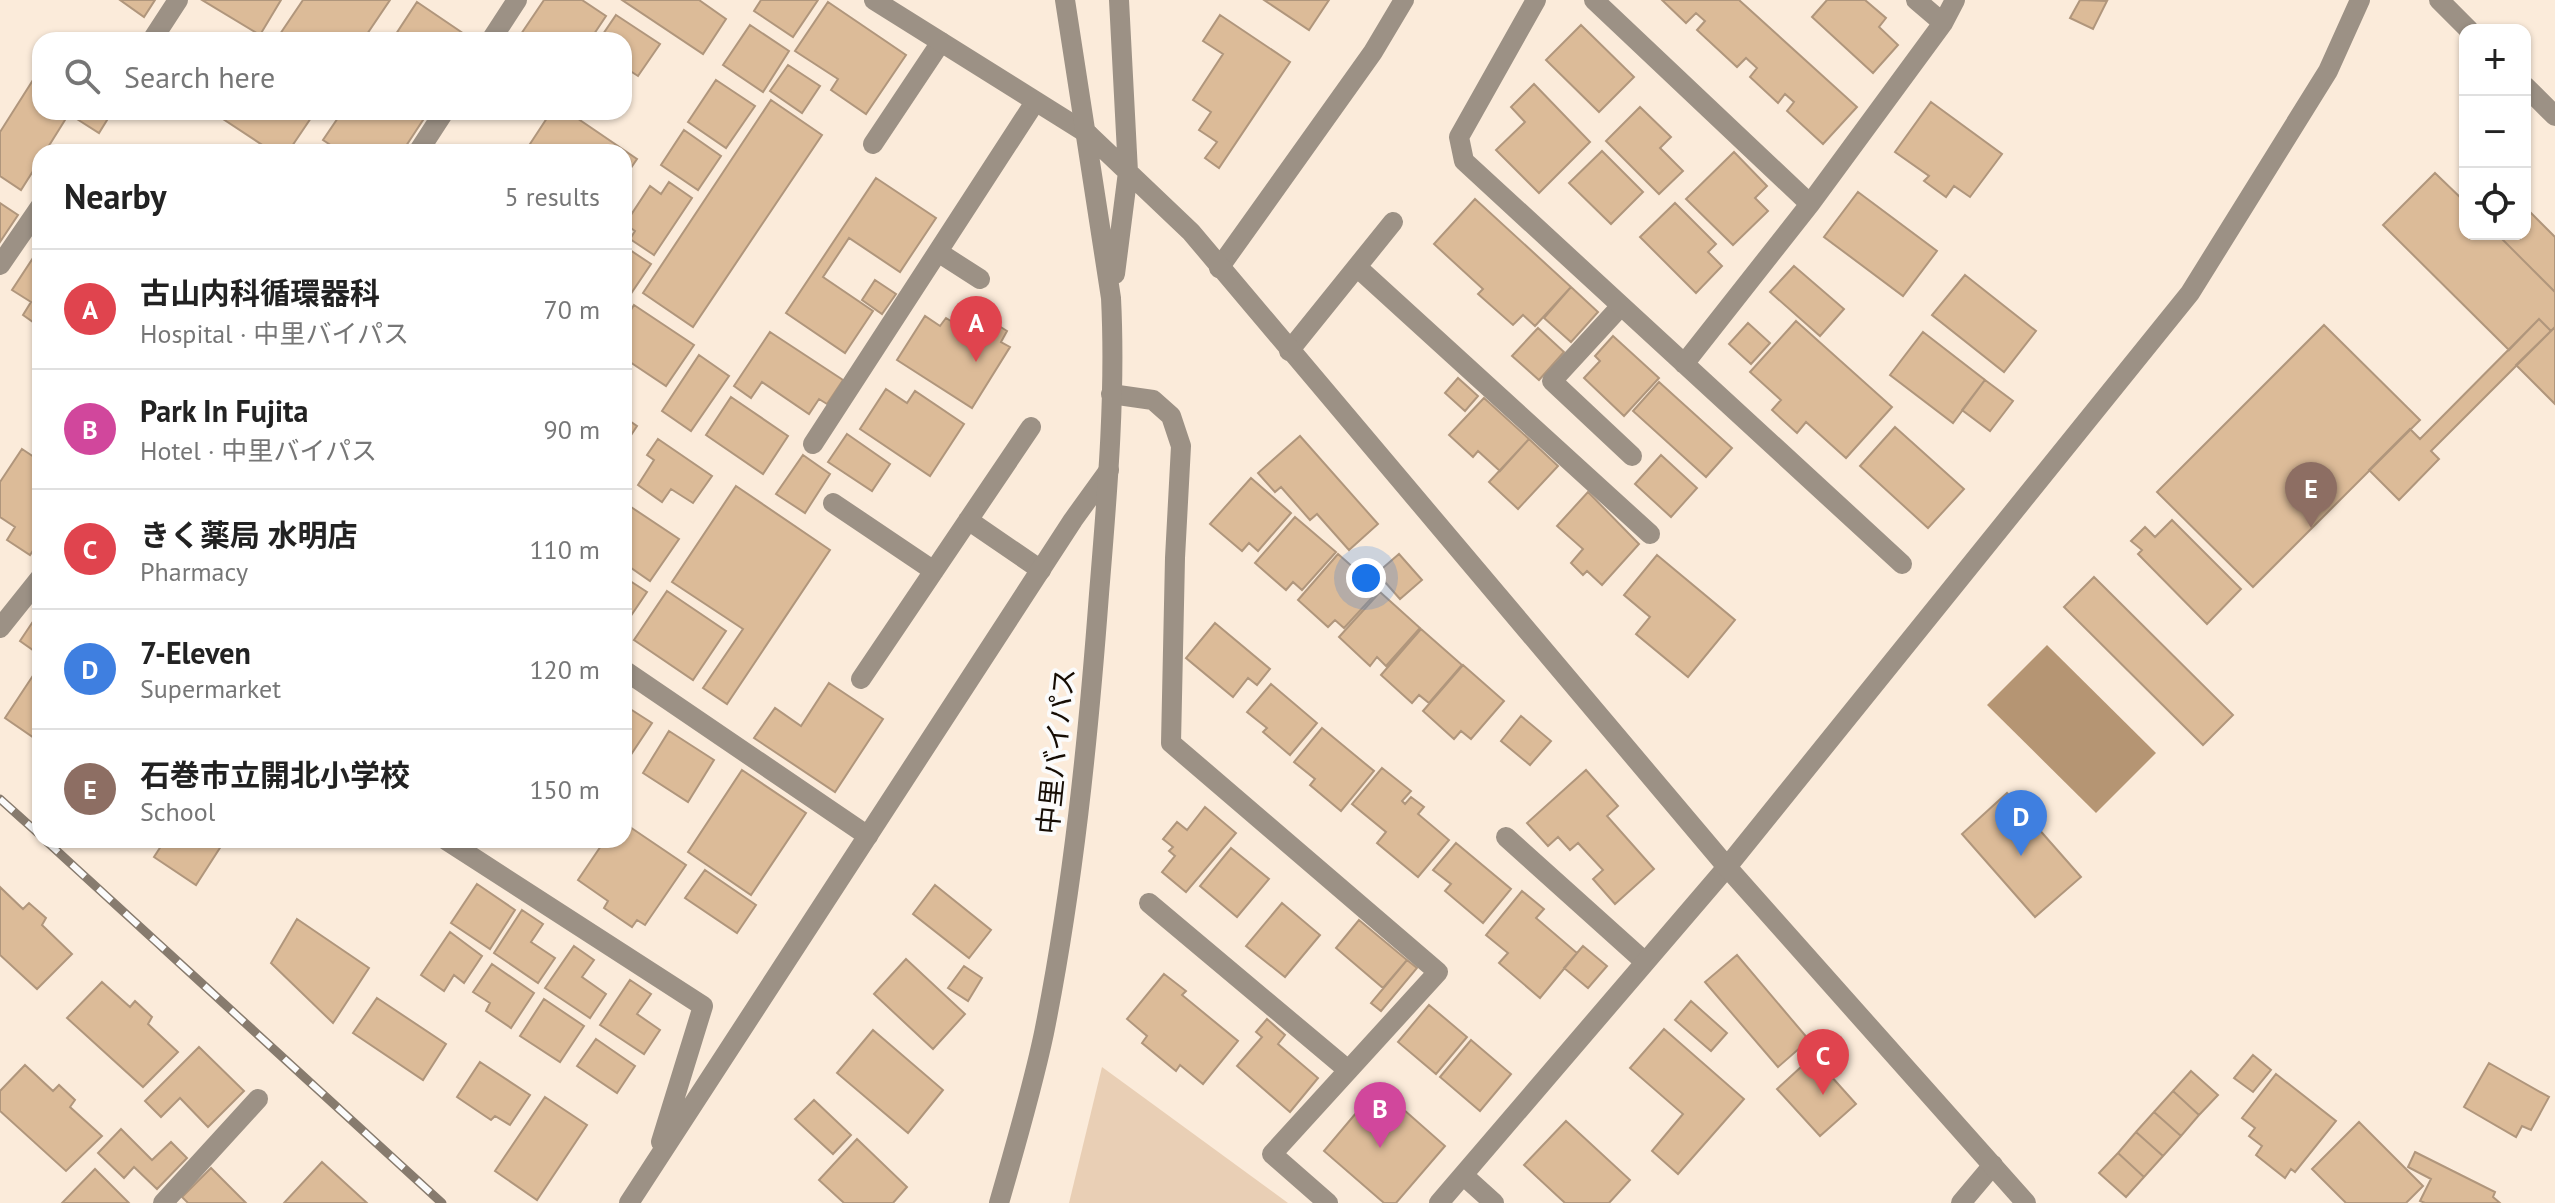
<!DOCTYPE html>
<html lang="en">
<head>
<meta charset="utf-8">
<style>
	body { margin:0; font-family:"PT Sans","Noto Sans JP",sans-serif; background:#f2f2f2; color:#222 }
	.controls { position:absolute; right:24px; top:24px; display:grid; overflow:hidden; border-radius:16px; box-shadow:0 2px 6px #0004 }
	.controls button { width:72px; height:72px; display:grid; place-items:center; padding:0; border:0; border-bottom:2px solid #e0e0e0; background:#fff; color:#222; font:40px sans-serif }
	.you { position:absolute; left:1366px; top:578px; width:28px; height:28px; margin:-20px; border:6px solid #fff; border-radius:50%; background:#1a73e8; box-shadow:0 0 0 12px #1a73e833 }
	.badge { display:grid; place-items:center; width:52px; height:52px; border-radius:50%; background:#8b5605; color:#fff; font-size:26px; font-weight:700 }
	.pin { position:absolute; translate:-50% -66px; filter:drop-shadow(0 2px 4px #0008) }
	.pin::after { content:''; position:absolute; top:42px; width:28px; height:24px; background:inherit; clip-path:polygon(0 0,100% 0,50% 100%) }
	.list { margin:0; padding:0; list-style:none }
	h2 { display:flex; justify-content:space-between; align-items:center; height:104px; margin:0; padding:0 32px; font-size:34px }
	h2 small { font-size:26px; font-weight:400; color:#767676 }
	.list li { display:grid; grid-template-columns:52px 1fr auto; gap:24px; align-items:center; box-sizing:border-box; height:120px; padding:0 32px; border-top:2px solid #e0e0e0 }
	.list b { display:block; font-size:30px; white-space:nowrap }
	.list p { margin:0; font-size:26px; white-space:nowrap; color:#767676 }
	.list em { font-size:26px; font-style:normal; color:#767676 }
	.icon { flex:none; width:44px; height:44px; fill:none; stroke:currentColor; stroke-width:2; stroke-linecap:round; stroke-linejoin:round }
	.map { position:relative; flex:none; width:2555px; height:1203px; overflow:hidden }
	.search { position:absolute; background:#fff; box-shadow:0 2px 6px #0004; left:32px; top:32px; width:600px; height:88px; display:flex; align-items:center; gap:20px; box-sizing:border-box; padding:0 28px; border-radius:24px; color:#767676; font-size:30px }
	.panel { position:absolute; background:#fff; box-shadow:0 2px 6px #0004; left:32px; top:144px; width:600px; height:704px; border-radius:24px }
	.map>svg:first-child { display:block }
	.green { fill:#e9cfb5 }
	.water { fill:#b59573 }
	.building { fill:#dcbb98; stroke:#b0967c; stroke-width:2 }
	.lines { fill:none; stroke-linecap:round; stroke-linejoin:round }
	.service { stroke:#9c9185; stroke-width:20 }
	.minor { stroke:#9c9185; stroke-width:20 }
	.tertiary { stroke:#9c9185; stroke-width:20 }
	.rail-casing { stroke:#877b6e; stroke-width:9 }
	.rail { stroke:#fbfbfb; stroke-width:6; stroke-dasharray:18; stroke-linecap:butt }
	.labels { text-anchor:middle; stroke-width:8; stroke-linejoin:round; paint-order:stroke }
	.street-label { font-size:28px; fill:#160d04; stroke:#fbfbfb }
</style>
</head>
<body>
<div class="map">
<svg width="2555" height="1203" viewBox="0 0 2555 1203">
	<rect width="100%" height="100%" fill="#fbebda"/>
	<path class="green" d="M1102,1067L1288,1203H1069Z"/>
	<path class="water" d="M2047,645L2156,753L2096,813L1987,705Z"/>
	<path class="building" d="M120,0H155L144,17Z
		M202,0H281L260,35Z
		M303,0H390L363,40H276Z
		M544,0H582L606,16L590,40H517Z
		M622,0H699L726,19L703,54Z
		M761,0H818L793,37L754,11Z
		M1264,0H1329L1309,30Z
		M1662,0H1739L1857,107L1823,144L1787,111L1794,102L1785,94L1778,103L1750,77L1757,68L1746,58L1737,67L1697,30L1705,21L1696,13L1686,23Z
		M1827,0H1865L1886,18L1879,27L1898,45L1873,73L1812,17Z
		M2080,0L2107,1L2093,29L2070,18Z
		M417,2L473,40H392Z
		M828,2L906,55L866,114L831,90L838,79L795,51Z
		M616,15L660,44L638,76L624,67V40H599Z
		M1220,15L1290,62L1219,168L1205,158L1217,142L1199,130L1211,112L1193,100L1223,54L1203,41Z
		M750,25L789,51L763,92L723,65Z
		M1581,25L1634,77L1599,112L1546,60Z
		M788,65L820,86L802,113L770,91Z
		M40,69V112H70L45,152H40V160L21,190L0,176V132Z
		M716,80L755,106L726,148L688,122Z
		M1534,84L1590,142L1539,193L1496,150L1525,122L1511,107Z
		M771,100L822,135L693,327L643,293Z
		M1931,102L2002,154L1970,197L1954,186L1946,197L1924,181L1929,176L1895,152Z
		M1640,107L1671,137L1660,148L1683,171L1659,194L1606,141Z
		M70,112H112L99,133L69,114Z
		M228,112H315L288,152H273L223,119Z
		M342,112H418L425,117L402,152H341L323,140Z
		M551,112H568L637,159L624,178V152H530L526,150Z
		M684,130L721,156L698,190L661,165Z
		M1602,151L1643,192L1611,224L1569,183Z
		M1734,152L1767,186L1755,198L1768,211L1733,245L1686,199Z
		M2435,173L2465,202V234H2497L2555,292V327L2551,331L2539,319L2509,350L2383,225Z
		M876,178L936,218L900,272L849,238L823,277L873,311L845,353L786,313Z
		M669,182L692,198L654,255L630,239L635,231L625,224L650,186L661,194Z
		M1858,192L1937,251L1903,296L1824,237Z
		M1475,199L1571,287L1535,326L1523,315L1513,325L1478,294L1483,289L1434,244Z
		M0,203L18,215L0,242Z
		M1675,203L1716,244L1708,252L1722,266L1696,293L1640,237Z
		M2525,207L2555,237V292L2497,234H2525Z
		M624,246L651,264L624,304Z
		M33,258L40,263V327L23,315L31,302L12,290Z
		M1794,266L1844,309L1820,336L1770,292Z
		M1965,275L2036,331L2004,372L1932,315Z
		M875,280L896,294L882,314L862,300Z
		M1571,287L1598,312L1571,342L1544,318Z
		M634,305L694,345L666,386L624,358V321Z
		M966,305L1007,331L1001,342L1010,347L972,408L897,360L925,316L940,326L946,318L954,323Z
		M2539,319L2551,331L2431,451L2439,459L2399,500L2369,470L2410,429L2420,439Z
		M1796,321L1892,407L1846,458L1806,422L1797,433L1772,410L1781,400L1750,372Z
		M1748,323L1770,343L1751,364L1729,344Z
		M2324,325L2420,420L2253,587L2157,492Z
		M2555,327V404L2516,365Z
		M1538,328L1564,352L1539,380L1512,356Z
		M770,332L843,380L827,404L819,399L809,414L762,382L751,398L734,386Z
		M1923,332L1985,380L1953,423L1890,375Z
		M1613,336L1659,378L1624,416L1584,378L1600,361L1595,356Z
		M699,355L729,376L691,431L662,411Z
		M1458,378L1478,396L1465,411L1445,393Z
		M1985,380L2013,401L1990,431L1962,410Z
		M1659,382L1732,448L1706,477L1633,411Z
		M886,389L907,403L915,391L964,424L930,476L860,429Z
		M731,397L788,436L763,474L706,435Z
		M1484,398L1529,439L1500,471L1478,451L1473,457L1449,435Z
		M624,417L637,426L624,446Z
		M1895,427L1964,489L1928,528L1860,466Z
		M847,434L890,464L872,491L828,462Z
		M1300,436L1378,524L1349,550L1317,514L1310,520L1281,487L1275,492L1258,473Z
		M658,439L712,476L693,503L671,489L662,502L638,485L654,460L647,455Z
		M1529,439L1558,466L1518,509L1489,482Z
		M22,449L40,461V540L30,555L7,540L15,527L0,517V482Z
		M803,455L830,474L805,513L776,494Z
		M1661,455L1697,488L1671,517L1635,484Z
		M1251,478L1291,513L1258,551L1249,543L1242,551L1210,524Z
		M736,486L830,550L727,704L703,688L743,629L672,582Z
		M1588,492L1639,544L1602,585L1587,571L1583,575L1571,563L1583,549L1557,526Z
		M628,505L679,539L650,581L624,563V511Z
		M1295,517L1336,552L1302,590L1293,582L1286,590L1255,563Z
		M2172,520L2241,589L2207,624L2138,554L2142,550L2131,541L2145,527L2155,537Z
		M1338,554L1379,590L1344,628L1335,620L1328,627L1298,600Z
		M1399,554L1422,580L1400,599L1377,573Z
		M1657,555L1735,620L1688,677L1636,634L1650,617L1624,595Z
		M624,577L647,592L624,626Z
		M2094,577L2233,715L2203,745L2064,607Z
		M667,591L726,631L693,680L634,640Z
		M1380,592L1420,628L1386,666L1377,657L1370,666L1339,637Z
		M40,611V655L20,641Z
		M1215,623L1270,669L1257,685L1248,678L1233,697L1186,658Z
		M1421,629L1462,665L1429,703L1419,695L1412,703L1381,675Z
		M1463,665L1504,701L1471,739L1461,731L1454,739L1423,711Z
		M38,668L40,670V742L5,718Z
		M829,683L883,719L835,792L754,738L775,708L801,726Z
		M1271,684L1317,723L1290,755L1263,732L1267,728L1247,712Z
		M624,705L652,723L630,756L624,752Z
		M1521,716L1551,741L1530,765L1501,741Z
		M1322,728L1374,771L1341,811L1310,785L1315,779L1294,762Z
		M669,731L714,760L688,802L643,773Z
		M1382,768L1411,791L1402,801L1405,804L1411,797L1424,807L1418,814L1449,840L1418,877L1377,843L1386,832L1352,804Z
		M742,770L806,813L751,895L688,852Z
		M1586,770L1618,806L1607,816L1654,869L1615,904L1593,879L1603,870L1578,843L1570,850L1558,837L1548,846L1527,823Z
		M2007,793L2081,877L2035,917L1962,834Z
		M1205,807L1236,833L1186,892L1162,872L1175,856L1169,851L1173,847L1163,839L1177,822L1187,830Z
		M624,823L686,865L645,925L637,920L632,927L604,908L608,901L578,880L605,840H624Z
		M165,840H225L196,885L154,857Z
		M1456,843L1511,889L1483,923L1445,891L1451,884L1433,870Z
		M1231,848L1269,879L1237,917L1200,886Z
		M705,870L756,905L737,933L685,898Z
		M477,884L515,910L490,949L451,923Z
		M935,885L991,930L969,958L913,914Z
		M0,887L23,909L29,903L46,918L42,925L72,954L37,989L0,955Z
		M1522,891L1544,909L1536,918L1577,953L1540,998L1499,963L1508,953L1486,935Z
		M1282,903L1320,935L1285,977L1246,946Z
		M522,910L543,924L531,942L555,958L538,983L494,953Z
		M297,919L369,968L333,1023L271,963Z
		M1359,920L1407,960L1383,988L1336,948Z
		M450,932L482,956L464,983L454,975L444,991L421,975Z
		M574,946L594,960L582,977L606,994L590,1018L545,988Z
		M1583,946L1607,966L1588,988L1564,968Z
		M1737,955L1809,1040L1778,1067L1705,982Z
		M906,959L965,1014L933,1049L874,994Z
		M1407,960L1417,968L1381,1011L1371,1003Z
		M492,964L534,993L511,1028L486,1011L490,1003L473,992Z
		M964,966L982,978L968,1001L948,988Z
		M1164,974L1186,991L1182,995L1238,1041L1203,1084L1180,1065L1176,1071L1142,1043L1147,1036L1127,1019Z
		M630,980L651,994L637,1014L660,1030L644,1054L600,1025Z
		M102,982L130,1007L135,1001L152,1017L148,1024L178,1052L143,1087L67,1018Z
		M377,998L446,1044L423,1080L353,1033Z
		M544,999L584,1026L560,1062L520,1036Z
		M1691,1001L1727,1033L1711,1051L1675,1020Z
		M1429,1005L1467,1037L1436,1074L1398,1042Z
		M1267,1019L1285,1035L1278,1044L1318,1078L1290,1112L1237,1066L1262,1037L1256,1032Z
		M1664,1029L1744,1099L1678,1174L1652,1151L1683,1114L1630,1068Z
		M873,1030L943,1090L908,1133L837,1073Z
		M596,1039L635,1066L617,1093L577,1066Z
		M1471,1040L1511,1074L1480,1111L1440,1077Z
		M199,1047L244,1091L208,1127L180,1098L161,1117L145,1101Z
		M2253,1055L2271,1070L2253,1092L2234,1078Z
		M1813,1056L1856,1104L1820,1136L1777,1089Z
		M480,1062L530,1095L510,1125L495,1116L491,1120L457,1097Z
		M2489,1063L2549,1097L2531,1130L2522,1126L2516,1137L2464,1107Z
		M25,1065L53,1091L59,1085L75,1100L70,1107L102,1136L66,1171L0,1111V1091Z
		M2191,1071L2218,1095L2199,1115L2173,1091Z
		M2276,1074L2336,1121L2295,1172L2291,1169L2285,1178L2256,1155L2262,1146L2249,1136L2255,1128L2242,1118Z
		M1378,1087L1445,1146L1396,1203H1384L1324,1151Z
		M2173,1091L2199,1115L2181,1136L2154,1112Z
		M545,1097L587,1125L537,1200L495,1171Z
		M814,1100L851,1135L833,1154L795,1119Z
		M2154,1112L2181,1136L2163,1156L2136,1132Z
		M1566,1121L1630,1180L1609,1203H1565L1524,1165Z
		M2359,1122L2423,1186L2406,1203H2346L2312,1169Z
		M121,1129L152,1160L171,1142L187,1158L157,1189L134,1167L124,1178L98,1153Z
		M2136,1132L2163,1156L2144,1177L2118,1153Z
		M857,1139L907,1187L893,1203H844L819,1180Z
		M2415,1152L2495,1192L2493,1197L2500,1203H2425L2420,1201L2431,1179L2408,1167Z
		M2118,1153L2144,1177L2126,1197L2099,1173Z
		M322,1162L367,1203H284Z
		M211,1168L246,1203H188L182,1197Z
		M95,1169L129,1203H62Z"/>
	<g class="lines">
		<path class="service" d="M152,40L178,0
			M491,40L517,0
			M873,144L941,42
			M418,152L444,112
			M938,252L980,279
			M1357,267L1650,534
			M1621,306L1552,381L1632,456
			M1289,351L1393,222
			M813,444L1035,102
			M833,503L934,571
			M968,520L1041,570
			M624,670L868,836
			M861,679L1031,427
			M1506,837L1645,962
			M1961,1203L1993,1165"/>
		<path class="minor" d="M874,0L1088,134
			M1536,0L1459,137L1464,161L1902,564
			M1594,0L1810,204
			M1916,0L1943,23
			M2439,0L2469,30
			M2525,86L2555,116
			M0,265L40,207
			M1219,268L1373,52L1404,0
			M1684,364L1810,204L1943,23L1955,0
			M1111,394L1153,400L1171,416L1181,446L1175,558L1171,743L1438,972L1272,1154L1328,1203
			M0,628L40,578
			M446,840L703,1006L661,1142
			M1149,903L1348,1070
			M1463,1175L1494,1203
			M163,1203L258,1099
			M629,1203L1073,520L1109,470
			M1439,1203L1727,867"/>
		<path class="tertiary" d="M1088,134L1191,232L1727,867L2026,1203
			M1115,274L1128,172L1119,0
			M1727,867L2190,293L2328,71L2360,0
			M999,1203C1015,1147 1032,1090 1044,1033C1073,888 1088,741 1099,594C1107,496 1116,396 1111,298L1065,0"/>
		<g class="rail-casing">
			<path id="rail" d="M0,799L40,835
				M45,840L442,1203"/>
		</g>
		<use href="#rail" class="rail"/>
	</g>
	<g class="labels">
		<g class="street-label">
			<text transform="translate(1056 751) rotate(-84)" y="10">中里バイパス</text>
		</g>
	</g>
</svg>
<div class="controls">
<button>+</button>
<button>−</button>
<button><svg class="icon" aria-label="locate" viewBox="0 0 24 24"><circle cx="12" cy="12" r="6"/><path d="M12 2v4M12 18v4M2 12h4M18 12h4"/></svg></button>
</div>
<div class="you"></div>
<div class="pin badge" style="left:976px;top:362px;background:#e0444e">A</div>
<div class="pin badge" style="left:1380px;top:1148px;background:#d1479c">B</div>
<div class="pin badge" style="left:1823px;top:1095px;background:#e0444e">C</div>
<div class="pin badge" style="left:2021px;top:856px;background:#3f7fe0">D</div>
<div class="pin badge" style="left:2311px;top:528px;background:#8d6e63">E</div>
<div class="search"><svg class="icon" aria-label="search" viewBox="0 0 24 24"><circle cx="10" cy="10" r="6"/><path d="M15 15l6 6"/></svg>Search here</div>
<section class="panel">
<h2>Nearby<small>5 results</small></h2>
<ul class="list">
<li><span class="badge" style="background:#e0444e">A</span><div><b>古山内科循環器科</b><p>Hospital · 中里バイパス</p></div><em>70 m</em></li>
<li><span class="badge" style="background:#d1479c">B</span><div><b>Park In Fujita</b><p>Hotel · 中里バイパス</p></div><em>90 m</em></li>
<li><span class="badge" style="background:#e0444e">C</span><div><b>きく薬局 水明店</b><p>Pharmacy</p></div><em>110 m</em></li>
<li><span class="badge" style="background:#3f7fe0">D</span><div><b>7-Eleven</b><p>Supermarket</p></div><em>120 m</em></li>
<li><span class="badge" style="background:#8d6e63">E</span><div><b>石巻市立開北小学校</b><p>School</p></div><em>150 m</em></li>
</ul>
</section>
</div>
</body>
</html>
